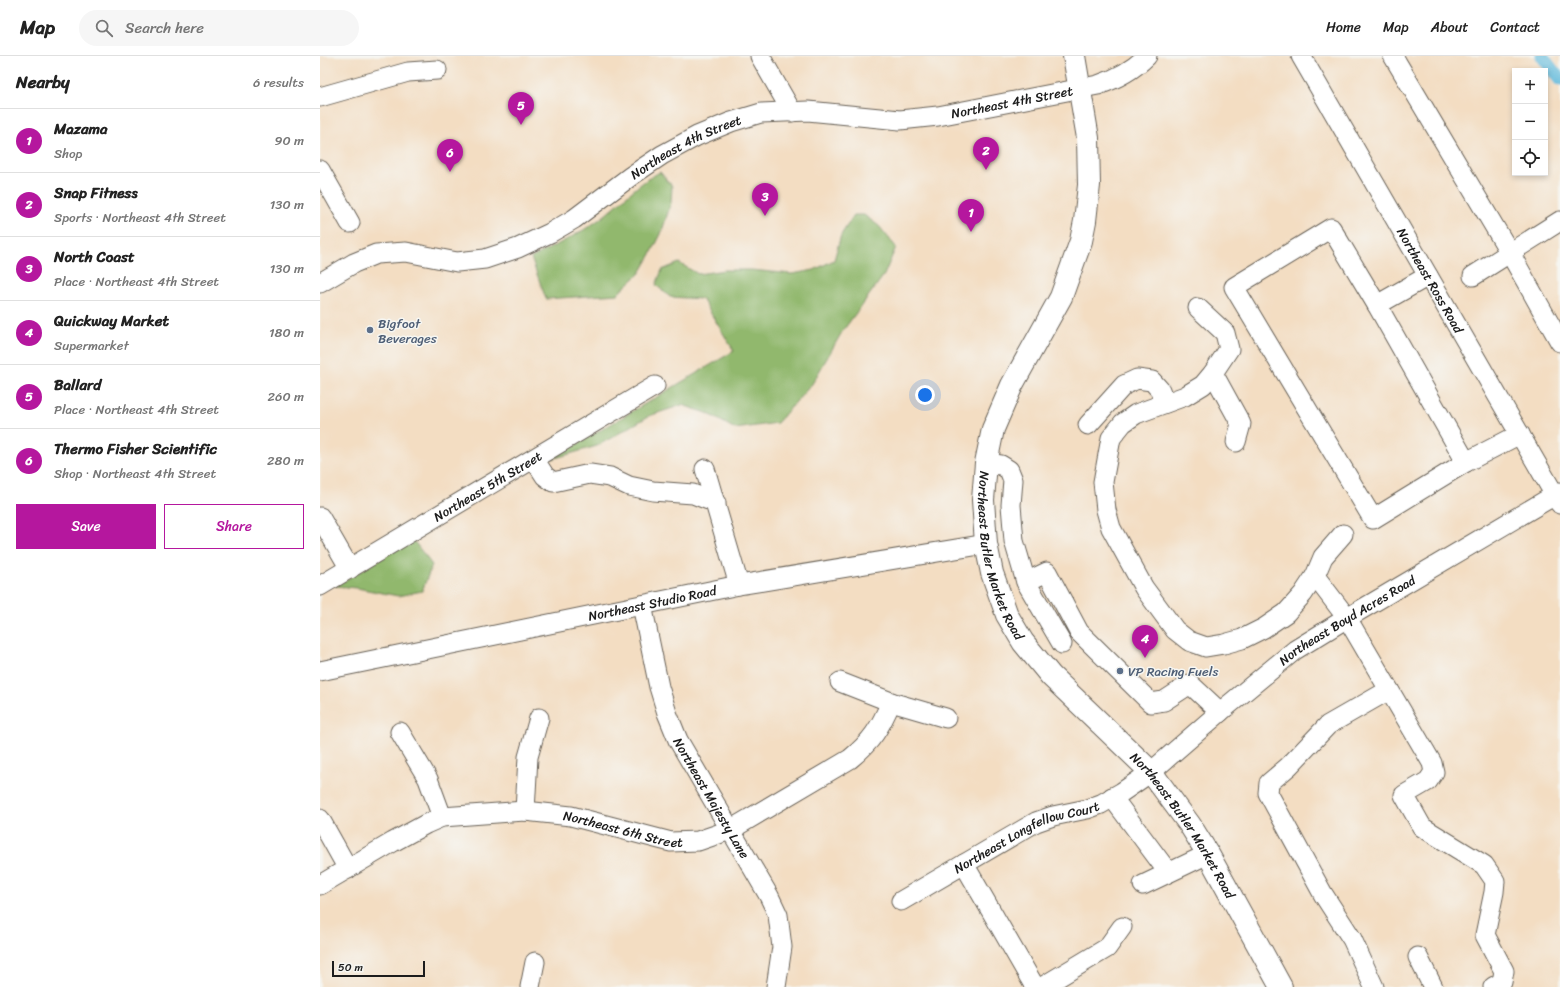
<!DOCTYPE html>
<html lang="en">
<head>
<meta charset="utf-8">
<style>
	body { margin:0; font-family:Sriracha,sans-serif; background:#f6f6f6; color:#222 }
	.controls { position:absolute; right:12px; top:12px; display:grid; overflow:hidden; border-radius:0px; box-shadow:0 2px 6px #0003 }
	.controls button { width:36px; height:36px; display:grid; place-items:center; padding:0; border:0; border-bottom:1px solid #e0e0e0; background:#fff; color:#222; font:20px sans-serif }
	.scale { position:absolute; left:12px; bottom:10px; width:93px; box-sizing:border-box; padding-left:4px; border:2px solid #1c1c1c; border-top:0; font-size:11px; line-height:14px; white-space:nowrap; color:#1c1c1c; -webkit-text-stroke:3px #f6f6f2; paint-order:stroke }
	.you { position:absolute; left:605px; top:339px; width:14px; height:14px; margin:-10px; border:3px solid #fff; border-radius:50%; background:#1a73e8; box-shadow:0 0 0 6px #1a73e833 }
	.badge { display:grid; place-items:center; width:26px; height:26px; border-radius:50%; background:#b5179e; color:#fff; font-size:13px; font-weight:700 }
	.pin { position:absolute; translate:-50% -33px; filter:drop-shadow(0 1px 2px #0008) }
	.pin::after { content:''; position:absolute; top:21px; width:14px; height:12px; background:inherit; clip-path:polygon(0 0,100% 0,50% 100%) }
	.list { margin:0; padding:0; list-style:none }
	h2 { display:flex; justify-content:space-between; align-items:center; height:52px; margin:0; padding:0 16px; font-size:17px }
	h2 small { font-size:13px; font-weight:400; color:#767676 }
	.list li { display:grid; grid-template-columns:26px 1fr auto; gap:12px; align-items:center; box-sizing:border-box; height:64px; padding:0 16px; border-top:1px solid #e0e0e0 }
	.list b { display:block; font-size:15px; white-space:nowrap }
	.list p { margin:0; font-size:13px; white-space:nowrap; color:#767676 }
	.list em { font-size:13px; font-style:normal; color:#767676 }
	.actions { display:flex; gap:8px; padding:12px 16px }
	.actions a { flex:1; padding:9px 0; border:1px solid #b5179e; border-radius:0px; text-align:center; font-size:14px; color:#b5179e }
	.actions .main { background:#b5179e; color:#fff }
	.icon { flex:none; width:22px; height:22px; fill:none; stroke:currentColor; stroke-width:2; stroke-linecap:round; stroke-linejoin:round }
	.map { position:relative; flex:none; width:1240px; height:931px; overflow:hidden }
	header { display:flex; align-items:center; gap:24px; box-sizing:border-box; height:56px; padding:0 20px; background:#fff; border-bottom:1px solid #e0e0e0 }
	header strong { font-size:19px }
	nav { display:flex; gap:22px; margin-inline-start:auto; font-size:14px }
	.search { width:280px; height:36px; background:#f6f6f6; display:flex; align-items:center; gap:10px; box-sizing:border-box; padding:0 14px; border-radius:22px; color:#767676; font-size:15px }
	main { display:flex }
	aside { flex:1; background:#fff }
	.map>svg:first-child { display:block }
	.forest { fill:#91b86d; stroke:#566a44 }
	.lines { fill:none; stroke-linecap:round; stroke-linejoin:round }
	.canal { stroke:#5eb9db; stroke-width:13 }
	.minor-casing { stroke:#676056; stroke-width:21 }
	.major-casing { stroke:#676056; stroke-width:24 }
	.minor { stroke:#fff; stroke-width:19 }
	.major { stroke:#fff; stroke-width:22 }
	.service-dot { fill:#5c6f8a; stroke:#f6f6f2; stroke-width:1.5 }
	.labels { text-anchor:middle; stroke-width:3; stroke-linejoin:round; paint-order:stroke }
	.street-label { font-size:13px; fill:#1c1c1c; stroke:#f6f6f2 }
	.service-label { font-size:13px; fill:#4e5e75; stroke:#f6f6f2; text-anchor:start }
</style>
</head>
<body>
<header>
<strong>Map</strong>
<div class="search"><svg class="icon" aria-label="search" viewBox="0 0 24 24"><circle cx="10" cy="10" r="6"/><path d="M15 15l6 6"/></svg>Search here</div>
<nav><a>Home</a><a>Map</a><a>About</a><a>Contact</a></nav>
</header>
<main>
<aside>
<h2>Nearby<small>6 results</small></h2>
<ul class="list">
<li><span class="badge">1</span><div><b>Mazama</b><p>Shop</p></div><em>90 m</em></li>
<li><span class="badge">2</span><div><b>Snap Fitness</b><p>Sports · Northeast 4th Street</p></div><em>130 m</em></li>
<li><span class="badge">3</span><div><b>North Coast</b><p>Place · Northeast 4th Street</p></div><em>130 m</em></li>
<li><span class="badge">4</span><div><b>Quickway Market</b><p>Supermarket</p></div><em>180 m</em></li>
<li><span class="badge">5</span><div><b>Ballard</b><p>Place · Northeast 4th Street</p></div><em>260 m</em></li>
<li><span class="badge">6</span><div><b>Thermo Fisher Scientific</b><p>Shop · Northeast 4th Street</p></div><em>280 m</em></li>
</ul>
<div class="actions"><a class="main">Save</a><a>Share</a></div>
</aside>
<div class="map">
<svg width="1240" height="931" viewBox="0 0 1240 931">
	<rect width="100%" height="100%" fill="#f6f6f2"/>
	<filter id="ink" filterUnits="userSpaceOnUse"><feTurbulence type="fractalNoise" baseFrequency=".025" numOctaves="2"/><feDisplacementMap in="SourceGraphic" scale="8" xChannelSelector="R" yChannelSelector="G"/><feConvolveMatrix kernelMatrix="1 2 1 2 8 2 1 2 1" color-interpolation-filters="sRGB"/></filter>
	<filter id="wash" filterUnits="userSpaceOnUse"><feTurbulence type="fractalNoise" baseFrequency=".012" numOctaves="4" result="noise"/><feDisplacementMap in="SourceGraphic" scale="16" xChannelSelector="R" yChannelSelector="G"/><feGaussianBlur stdDeviation="0.9" result="paint"/><feColorMatrix in="noise" values="0 0 0 0 0 0 0 0 0 0 0 0 0 0 0 0 0 1.4 0 .05"/><feComposite in="paint" operator="in"/></filter>
	<g filter="url(#wash)">
		<rect width="100%" height="100%" fill="#f3ddc2"/>
		<path class="forest" d="M340,116L352,130L351,147L341,178L331,198L320,217L297,238L226,243L211,202C234,190 258,179 280,163C301,147 316,128 340,116Z
			M534,159H544L559,170L576,191L564,219L522,276L492,328L457,367L415,373L387,357L362,349L329,360L277,390L232,403L414,295L382,243L350,241L336,229L342,214L359,207L378,218L405,214H431L472,218L494,214L514,204L521,179Z
			M93,484L112,509L102,535L78,540L37,532L15,530Z"/>
		<g class="lines">
			<path class="canal" d="M1222,0L1240,24"/>
		</g>
	</g>
	<g filter="url(#ink)">
		<g class="lines">
			<g class="minor-casing">
				<g id="minor">
					<path d="M440,0L472,56"/>
					<path id="s1" d="M981,0L1240,448"/>
					<path d="M1073,0L1190,197L1240,286"/>
					<path d="M0,41L88,16L117,14"/>
					<path d="M0,114L30,167"/>
					<path d="M1108,220L1057,249L1146,406L1200,378"/>
					<path d="M1153,220L1240,165"/>
					<path id="s2" d="M0,227L34,207L56,198L86,196L137,206L165,203L198,192L230,177L254,163L311,120L342,99L377,80L411,66L441,57L488,55L580,64L618,60L778,29C796,23 813,14 827,0"/>
					<path d="M1057,249L1011,172L914,231L1053,463L1146,406"/>
					<path d="M878,252L905,277L909,293L893,317L883,329L865,340L816,358L803,367L791,382L783,426L786,454L791,472L824,532L855,574L869,585L886,591L904,588L922,583L944,572L966,557L983,538L995,520L1003,501L1023,478"/>
					<path d="M893,317L921,368L916,386"/>
					<path d="M768,369L804,329L817,323L832,325L840,334L845,347"/>
					<path d="M214,403L225,420L233,426L270,418L290,421L309,430L333,435L373,438L396,447"/>
					<path d="M666,407L681,409L689,414L693,424L691,449L694,485L706,526"/>
					<path d="M385,413L419,529"/>
					<path d="M0,461L30,513"/>
					<path d="M995,520L1027,562L1112,707L1114,716L1108,725L1084,739L1102,771L1164,809L1175,825L1174,836L1165,879L1184,915L1182,926L1173,931"/>
					<path id="s3" d="M0,530L335,330"/>
					<path id="s4" d="M322,549L339,631L347,657L358,684L449,840L458,859L462,891L456,931"/>
					<path d="M742,588L706,526L727,516L759,576L831,647L844,645L870,628L900,656"/>
					<path id="s5" d="M0,615L419,529L666,488"/>
					<path d="M520,626L571,646L626,662"/>
					<path d="M80,676L108,723L122,761"/>
					<path d="M792,741L848,816"/>
					<path d="M205,755L208,701L219,662"/>
					<path d="M0,763L28,813"/>
					<path d="M644,808L715,931"/>
					<path id="s6" d="M0,829L73,786L106,768L122,761L205,755L251,760L351,786L378,785L410,774L530,703C552,685 560,672 571,646"/>
					<path d="M823,829L888,798"/>
					<path id="s7" d="M581,845L716,766L733,760L767,753L781,748L802,736L831,716L900,656L975,594L1027,562L1240,436"/>
					<path d="M1098,901L1113,931"/>
					<path d="M210,931L215,906"/>
					<path d="M722,931L787,892L802,871"/>
					<path d="M1054,931L1032,883L1003,838L948,737L949,727L969,710L1008,669L1069,634"/>
				</g>
			</g>
			<g class="major-casing">
				<g id="major">
					<path id="s8" d="M754,0L768,82L769,129L765,165L761,185L741,241L692,329L673,373L666,407L663,444L666,488L672,517L687,559L703,586L731,620L831,716L870,769L888,798L961,931"/>
				</g>
			</g>
			<use href="#minor" class="minor"/>
			<use href="#major" class="major"/>
		</g>
	</g>
	<g class="service-dot">
		<circle cx="50" cy="274" r="4"/>
		<circle cx="800" cy="615" r="4"/>
	</g>
	<g class="labels">
		<g class="street-label">
			<text dy="5" stroke="none"><textPath href="#s2" startOffset="741">Northeast 4th Street</textPath></text>
			<text dy="5" stroke="none"><textPath href="#s2" startOffset="405">Northeast 4th Street</textPath></text>
			<text dy="5" stroke="none"><textPath href="#s1" startOffset="259">Northeast Ross Road</textPath></text>
			<text dy="5" stroke="none"><textPath href="#s3" startOffset="195">Northeast 5th Street</textPath></text>
			<text dy="5" stroke="none"><textPath href="#s8" startOffset="525">Northeast Butler Market Road</textPath></text>
			<text dy="5" stroke="none"><textPath href="#s5" startOffset="339">Northeast Studio Road</textPath></text>
			<text dy="5" stroke="none"><textPath href="#s7" startOffset="532">Northeast Boyd Acres Road</textPath></text>
			<text dy="5" stroke="none"><textPath href="#s4" startOffset="207">Northeast Majesty Lane</textPath></text>
			<text dy="5" stroke="none"><textPath href="#s8" startOffset="861">Northeast Butler Market Road</textPath></text>
			<text dy="5" stroke="none"><textPath href="#s6" startOffset="323">Northeast 6th Street</textPath></text>
			<text dy="5" stroke="none"><textPath href="#s7" startOffset="142">Northeast Longfellow Court</textPath></text>
		</g>
		<g class="service-label">
			<text x="58" y="272">Bigfoot<tspan x="58" dy="15">Beverages</tspan></text>
			<text x="808" y="620">VP Racing Fuels</text>
		</g>
	</g>
</svg>
<div class="controls">
<button>+</button>
<button>−</button>
<button><svg class="icon" aria-label="locate" viewBox="0 0 24 24"><circle cx="12" cy="12" r="6"/><path d="M12 2v4M12 18v4M2 12h4M18 12h4"/></svg></button>
</div>
<div class="scale">50 m</div>
<div class="you"></div>
<div class="pin badge" style="left:651px;top:176px">1</div>
<div class="pin badge" style="left:666px;top:114px">2</div>
<div class="pin badge" style="left:445px;top:160px">3</div>
<div class="pin badge" style="left:825px;top:602px">4</div>
<div class="pin badge" style="left:201px;top:69px">5</div>
<div class="pin badge" style="left:130px;top:116px">6</div>
</div>
</main>
</body>
</html>
